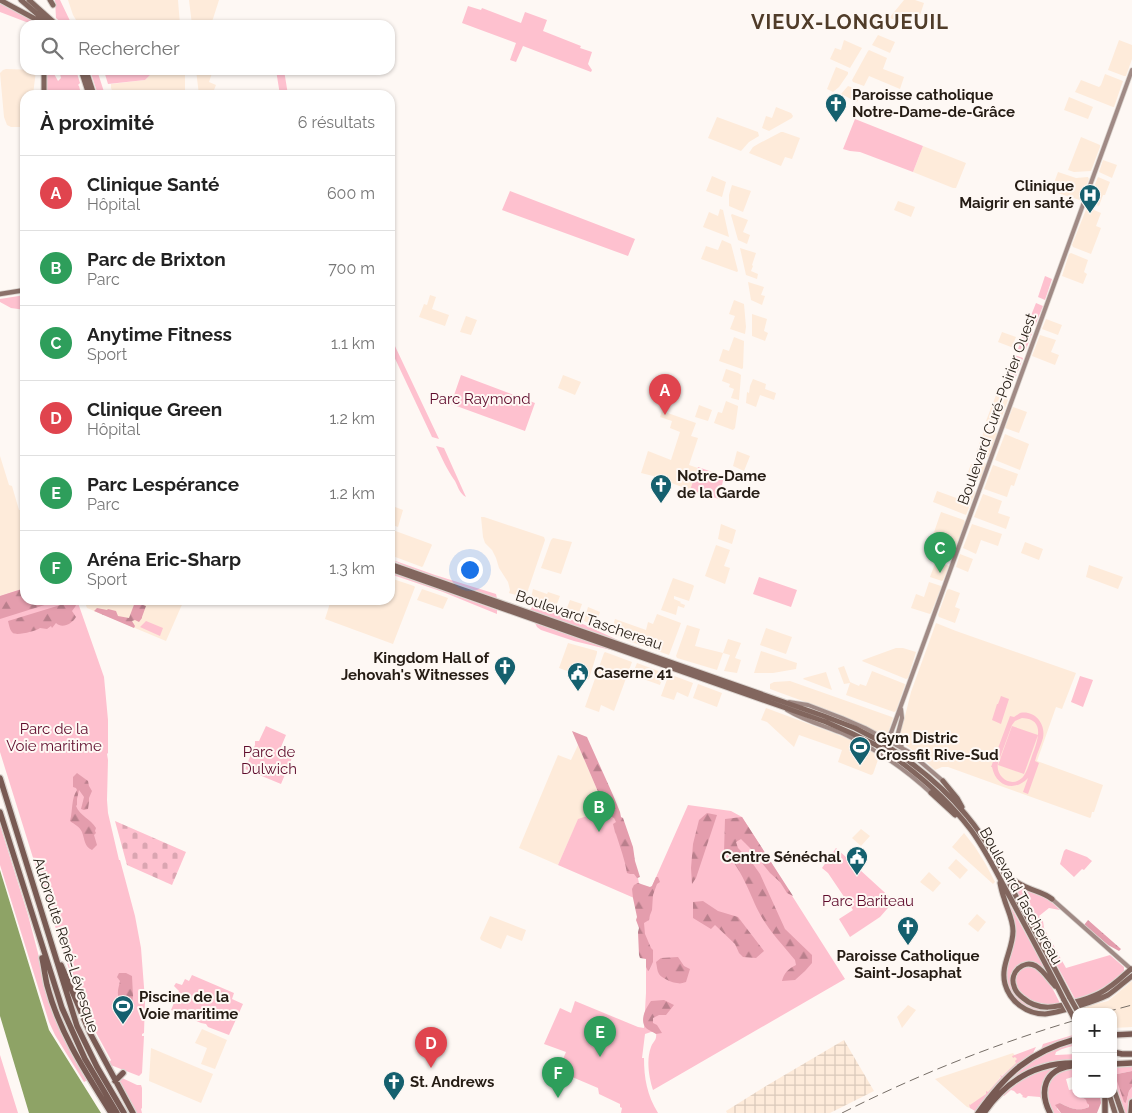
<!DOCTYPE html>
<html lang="fr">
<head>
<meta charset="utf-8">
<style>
	body { margin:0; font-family:Raleway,sans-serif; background:#f6f6f6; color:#222 }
	.controls { position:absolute; right:15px; bottom:15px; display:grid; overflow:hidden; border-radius:10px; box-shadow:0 1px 4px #0004 }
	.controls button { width:45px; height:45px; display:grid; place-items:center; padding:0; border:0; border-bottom:1px solid #e0e0e0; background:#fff; color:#222; font:25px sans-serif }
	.you { position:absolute; left:469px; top:569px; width:18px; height:18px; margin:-12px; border:4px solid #fff; border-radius:50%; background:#1a73e8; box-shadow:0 0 0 8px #1a73e833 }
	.badge { display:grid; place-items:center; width:32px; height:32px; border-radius:50%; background:#0f766e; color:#fff; font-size:16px; font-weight:700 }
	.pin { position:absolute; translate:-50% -41px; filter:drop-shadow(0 1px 2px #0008) }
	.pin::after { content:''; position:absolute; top:26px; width:18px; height:15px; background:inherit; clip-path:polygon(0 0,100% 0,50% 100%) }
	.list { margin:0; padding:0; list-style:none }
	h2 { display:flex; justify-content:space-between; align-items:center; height:65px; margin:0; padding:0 20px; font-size:21px }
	h2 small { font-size:16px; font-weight:400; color:#767676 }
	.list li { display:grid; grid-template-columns:32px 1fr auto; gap:15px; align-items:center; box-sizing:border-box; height:75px; padding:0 20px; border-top:1px solid #e0e0e0 }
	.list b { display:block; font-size:19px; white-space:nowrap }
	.list p { margin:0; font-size:16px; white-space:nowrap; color:#767676 }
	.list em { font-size:16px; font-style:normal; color:#767676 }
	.icon { flex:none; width:28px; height:28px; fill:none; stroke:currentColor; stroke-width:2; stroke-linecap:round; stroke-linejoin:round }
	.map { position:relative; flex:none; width:1132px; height:1113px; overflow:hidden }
	.search { position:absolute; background:#fff; box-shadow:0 1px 4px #0004; left:20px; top:20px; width:375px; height:55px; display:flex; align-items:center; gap:12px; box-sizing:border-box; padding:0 18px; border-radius:15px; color:#767676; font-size:19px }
	.panel { position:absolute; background:#fff; box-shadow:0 1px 4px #0004; left:20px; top:90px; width:375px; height:515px; border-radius:15px }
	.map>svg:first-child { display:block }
	.built { fill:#feebda }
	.industrial { fill:url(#industrial-grid) }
	.green { fill:#fec1cf; fill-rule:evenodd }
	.forest { fill:url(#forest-firs) }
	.cemetery { fill:url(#cemetery-stones) }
	.water { fill:#8ea366 }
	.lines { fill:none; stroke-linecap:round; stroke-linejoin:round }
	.secondary-casing { stroke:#dbd5d0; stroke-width:5.5 }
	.primary-casing { stroke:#dbd5d0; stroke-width:6 }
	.trunk-casing { stroke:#dbd5d0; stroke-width:7 }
	.motorway-casing { stroke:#dbd5d0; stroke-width:8 }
	.secondary { stroke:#a08a85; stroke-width:4 }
	.primary { stroke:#8b716a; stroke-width:4.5 }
	.trunk { stroke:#82665e; stroke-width:5 }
	.motorway { stroke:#785a53; stroke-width:5.5 }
	.rail { stroke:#766e67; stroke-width:1; stroke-dasharray:10 5; stroke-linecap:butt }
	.trunk-bridge-casing { stroke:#dbd5d0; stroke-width:7; stroke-linecap:butt }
	.trunk-bridge { stroke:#82665e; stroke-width:5 }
	.labels { text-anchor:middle; stroke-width:4; stroke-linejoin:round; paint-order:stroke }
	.poi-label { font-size:15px; font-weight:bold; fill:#251c14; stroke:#fef8f4; text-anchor:start }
	.park-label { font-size:15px; fill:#5f0c2c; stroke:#fef8f4 }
	.street-label { font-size:15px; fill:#251c14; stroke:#fef8f4 }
	.district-label { font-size:20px; font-weight:bold; letter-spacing:1px; fill:#503c29; stroke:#fef8f4 }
</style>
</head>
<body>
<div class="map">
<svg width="1132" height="1113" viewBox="0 0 1132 1113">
	<defs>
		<pattern id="industrial-grid" width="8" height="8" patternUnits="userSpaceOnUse" patternTransform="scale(1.25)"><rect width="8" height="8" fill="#feebda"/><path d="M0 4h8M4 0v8" fill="none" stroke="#dac9ba"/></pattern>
		<pattern id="forest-firs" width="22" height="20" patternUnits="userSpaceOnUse" patternTransform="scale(1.25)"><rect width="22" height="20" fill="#e49dad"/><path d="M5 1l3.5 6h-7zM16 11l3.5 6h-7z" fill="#b97f8c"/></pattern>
		<pattern id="cemetery-stones" width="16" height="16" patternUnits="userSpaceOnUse" patternTransform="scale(1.25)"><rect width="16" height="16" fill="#fec1cf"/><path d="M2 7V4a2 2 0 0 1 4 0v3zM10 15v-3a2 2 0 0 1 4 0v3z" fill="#daa5b1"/></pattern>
	</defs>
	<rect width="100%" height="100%" fill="#fef8f4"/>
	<path class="built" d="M68,0H178L180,25H79L73,15Z
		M189,0H219L211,25H192Z
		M904,0H915L924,3L920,15L910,12L905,24L890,18V17Z
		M864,15L878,21L873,30L860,25Z
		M878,35L895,42L890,53L872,45Z
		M844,40L862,48L850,68L830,59L835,48L841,50Z
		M1119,40L1132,45V59L1126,76H1124L1108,70Z
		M869,50L887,58L883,69L904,77L900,89L869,76L864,86L853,82L852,80L868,51Z
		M836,67L848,72V74L839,87L833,92L827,89Z
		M6,69L36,70L33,95H25V127H11L7,125L4,117L0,73L3,70Z
		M196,70H213L209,82L216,85L212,95H199Z
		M185,72V95H114L111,88V84L145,80L150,75Z
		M1105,74L1123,81L1114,107H1113L1075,92L1081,80L1099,87L1101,85Z
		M848,86L862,91L857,102L841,94Z
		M1069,97L1093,107L1088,119L1064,110Z
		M776,107L791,113L793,116L792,118L769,131L762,128L766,116L772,118Z
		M717,117L758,132L759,136L749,142L741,151L708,138Z
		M781,132H783L800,138L792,159L785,157L781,166L749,153L753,147L758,144Z
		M1081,137L1100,145V147L1091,171L1074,172L1068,170Z
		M923,146L966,163L956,188H953L913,172Z
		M1103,160L1117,165L1112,178L1099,172Z
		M1058,172L1076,178L1088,177L1089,179L1081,199L1080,200L1051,191Z
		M712,176L726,182L722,197L706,191Z
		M1098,177L1110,182L1105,195H1103L1099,206L1088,201Z
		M732,185L751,191L743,212L729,206V195Z
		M898,201L915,207L911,217L894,210Z
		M1087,207L1101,213L1096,226L1101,228L1091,254L1073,247L1072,245Z
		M720,209L723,210L729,237L703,227L709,212L718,216Z
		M732,214L748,220L743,232L750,235L747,244L738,240L731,215Z
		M722,240L731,244L738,271L737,272L701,259L706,246L718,250Z
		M740,248L756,253L752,265L753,266L751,271L758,274L757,279L746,275Z
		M1071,253L1088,260L1084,272L1087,274L1083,284L1062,276L1069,254Z
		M748,282L764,287L761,295L765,296L762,305L751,300Z
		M430,295L436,297L432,309L449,315L445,326L419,317L424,304L427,305Z
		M734,300L744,304L746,327L745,334L730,329L735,316L729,314Z
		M752,314L767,319L764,331L768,333L765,341L752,336Z
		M466,316L477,320L471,335L460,332Z
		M1046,319L1062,325L1058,335L1042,329Z
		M1002,332L1016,337L1012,347H1011L998,342Z
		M1040,335L1056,340L1051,352L1059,355L1055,365L1032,356Z
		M734,337L744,341L743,368L742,369L719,361L723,349L729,351Z
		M726,369L738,373L741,375L739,400L731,398L734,389L729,387L730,384L722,381Z
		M563,375L581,382L575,395L558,388Z
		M753,379L766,384L765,389L776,393L774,400L760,395L756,407L746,403L747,392L749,393L750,386Z
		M996,395L1007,399L1008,400L999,425H998L986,421Z
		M726,401L738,406V407L735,428L733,430L714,423L718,412L722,413Z
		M699,405L712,410L708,421L695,417Z
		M1013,407L1027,412L1019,433L1005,428Z
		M662,411L696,423L691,436L698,438L689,465L698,468L690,490L653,476L641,473L648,451L671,460L680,432L670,428L672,421L660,417Z
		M985,428L996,432L997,434L988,457H986L976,453Z
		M1005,434L1029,444L1020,470L995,460Z
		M737,451L750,456L744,471L733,466Z
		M0,456L9,485L12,486L19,510H25V519H22L23,522L25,523V588L0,596Z
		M978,460L985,463L986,464L980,480L967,475L971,464L976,466Z
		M993,465L1018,474L1014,486L1011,485L1007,497L984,489Z
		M967,488L975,491V493L966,515L933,502L937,491L962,500Z
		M983,494L1002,501L998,513L1010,517L1006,529L974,517Z
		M390,505L403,510L398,527L390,524Z
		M941,512L964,520L965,522L956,546L948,544L951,536L945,534L942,542L932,538Z
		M481,517H484L544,537L545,540L526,596L523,597L509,593L510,590L508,582L499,568L496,558L492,550L485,543L483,537Z
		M721,524L736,530L732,544L718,539Z
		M972,524L1002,534L998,546L981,540L976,554L963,548Z
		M390,529L431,544L432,545L423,566L422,567L390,555Z
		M553,538L572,542L561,574L541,568L551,540Z
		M1025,542L1043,549L1039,560L1021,553Z
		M716,545L730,550L724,566L730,568L725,584L705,576Z
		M960,554L973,559L968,572L956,567Z
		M936,561L949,566L943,580L942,581L930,577Z
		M1089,565L1123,577L1118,589L1086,577Z
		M390,578L414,586L415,587L393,644L325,619L331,600H390Z
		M673,578L693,585L694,586L689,601L674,596V599L681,602L680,603L685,605L684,608L678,606L676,615L661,610Z
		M929,582L941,586V588L931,613L930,614L911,608L916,594L924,597Z
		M422,589L448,598L443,609L417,600Z
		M533,589L547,594L548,592L560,596L555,609L532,600L531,598Z
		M949,589L960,593L955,607L960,609L955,623L939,617L938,615L947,590Z
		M84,600H184L166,641L87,608Z
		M570,600L582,604L577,618L565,613Z
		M588,607L600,612L595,626L584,621Z
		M657,614L681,623L669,655L626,640L611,632L615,619L646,630L648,622L653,624Z
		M936,623L956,631L1076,673L1062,709L1056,707L1037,761L1103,785L1094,812H1092L1091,817L1090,818L948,767H942L935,770L919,755L903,743L900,737V732L905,716L911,692Z
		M687,625L700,629L695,646L723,653L728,639L741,643L735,658L741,660L737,673L724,671L730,655L723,653L717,670L677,658L676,656Z
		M766,628L792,637L786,654L760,645Z
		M568,643L597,651V653L589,679L559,668Z
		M896,648H903L916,652L908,678L906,679L862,661L863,660Z
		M761,651L797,663L796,669L773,673H754Z
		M605,652L632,662L614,711L601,705L599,712L585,707L604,653Z
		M637,663L664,673L660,685L632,675Z
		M844,666L850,682L859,686L860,684L866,686L872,671L905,684V685L896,711L894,712L846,695L850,683L844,684L838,668Z
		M826,672L832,690L803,679L804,678Z
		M669,674L693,683L688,697L677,692L674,700L661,696Z
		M790,681L892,717L893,718L888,733L882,735L841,715L770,689V684L774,682Z
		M698,684L722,693L717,707L693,698Z
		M766,708L836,734L853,741L879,755V757L873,774L871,775L838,762L842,750L799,735L794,747L767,722L761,720Z
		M578,745L606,810L578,820L558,865L519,848L558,755L571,760Z
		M861,829L870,836L861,846L852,838Z
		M964,833L975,847L985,863L995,882L993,884L952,847Z
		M956,859L968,870L960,879L948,868Z
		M929,872L941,883L933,892L920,882Z
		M977,914L986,922L978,932L968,924Z
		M490,916L526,930L522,941L507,935L501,949L481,940L480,938Z
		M1132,981V1027L1113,1028V1012H1082L1080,1008L1108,1001Z
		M908,1005L916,1010L902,1028L897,1017Z
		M202,1029L227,1040L215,1069L201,1064L207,1048L195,1043Z
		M151,1048L213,1074L201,1103L149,1081Z
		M1013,1053L1020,1061L1001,1076L976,1110L967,1107L935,1079Z"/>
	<path class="industrial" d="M844,1040L874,1091L830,1113H727L726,1111L766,1086Z"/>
	<path class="green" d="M55,0H60L72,25H64L56,18Z
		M0,2L43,25H34L0,12Z
		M468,6L481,10L482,8L521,23L525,12L547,20L543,31L581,46L580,48L592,52L588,64L592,70L591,72L523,46L516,62L510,60L516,43L462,23Z
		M47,70H54L53,72L58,81L61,78L60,74L61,70L63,71L76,70L80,83L78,85L79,86L80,90L83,91L84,95H46Z
		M90,70H97L105,95H98Z
		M116,70H185V72L150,75L145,80L108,84L104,71Z
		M276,70H284L288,95H280Z
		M855,119L923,146L913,172L860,152L850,151L843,149Z
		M510,191L635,239L628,256L502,210Z
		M1045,276L1052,279L1045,300L1038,297Z
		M25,295V310L11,308L0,302V299Z
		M1036,303L1043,306L1035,326L1028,323Z
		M1025,329L1033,331L1025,352L1018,349Z
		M390,337L394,344L439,439L432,437L390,348Z
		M1015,355L1023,358L1015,379L1008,376Z
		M461,375L535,403L525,431L451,404Z
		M436,446L444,448L466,497C460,494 458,487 455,481C447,470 442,458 436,446Z
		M698,467L724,476L719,499L690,490Z
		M390,559L435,575L496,594L497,598L407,567Z
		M390,572L497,610V614L443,592L390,574Z
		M759,577L797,590L791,607L753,594Z
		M25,588V600H77L104,677L108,720V753L107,754L108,760L107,800L108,813L119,860H120L135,916L141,948L145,1000L144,1033L142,1034V1036H144L142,1073L139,1076L108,1064L111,1060L88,1018L72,978L39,877L0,752V596Z
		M533,606H536L585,625L620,641L530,610Z
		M146,621L163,628L160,636L140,627Z
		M535,623L615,651L574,641L541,630L537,627Z
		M1080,676L1093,680L1083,707L1071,702Z
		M1001,696L1009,699L1001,724L992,720L997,704H998Z
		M1020,713C1034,710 1046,723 1043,738C1041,745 1037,753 1035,761L1039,763L1028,794L1023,792L1028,778C1015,792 996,787 992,767H991L1010,716L1014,717ZM1022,718C1048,719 1036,744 1031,759C1029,764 1027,772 1023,777C1012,789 995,777 998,763L1012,725L1015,721Z
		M266,726L286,735L281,747L294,753L281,784L245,769L255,745V741H259Z
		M1012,726L1038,735L1024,774L998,765Z
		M591,773L630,844L639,883L641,901L558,865L578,819L606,810Z
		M688,805L731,811L742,817L845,979L653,1090C649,1078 646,1060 651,1047C654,1040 657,1041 656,1032H651L645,1034L642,1058H644C644,1078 647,1095 658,1113H621L622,1108L620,1107V1104L599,1094L598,1088L558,1071L566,1052L544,1044L560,1008L571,1013L575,1001L638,1027L644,1028L646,993V951L641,911Z
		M0,825L28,915L50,999L88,1080L84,1082L55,1035L49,1022L0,865Z
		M836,848L894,901L880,917L850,937L839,919L853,910L828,873L822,868Z
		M1066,849L1087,857L1092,861L1084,870L1082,869L1074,877L1060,864L1064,851Z
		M1010,878L1045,896L1060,910L1049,908L1039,916L1043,921L1044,928L1066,968L1110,955L1124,967V971C1109,986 1095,993 1075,999Z
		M1005,896L1050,978L1041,968L1022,964L1011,983L1029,1004L1063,1008C1055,1010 1048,1012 1040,1012C1019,1009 1003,989 1006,968C1007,958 1014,948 1014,938C1012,924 1008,910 1005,896Z
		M1024,967C1027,967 1030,966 1032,967C1044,970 1055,993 1060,1003C1045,1007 1034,1006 1023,995C1020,992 1016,989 1015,985C1014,982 1016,977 1016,973Z
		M192,975L234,993L232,999L243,1004L229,1035L208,1027L206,1024L201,1023L171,1010L179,991L174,986L176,983L182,985L185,979L189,981Z
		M1076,1034V1037C1047,1045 1021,1058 1001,1079C992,1089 985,1100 976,1110L975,1111L970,1108L969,1104L970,1105L986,1094V1091L988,1092L1001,1077L1000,1075L1002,1076L1016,1063L1015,1061L1017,1059L1015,1057L1013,1058L1012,1056L1036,1047L1033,1053L1041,1049L1043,1044Z
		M1076,1041V1045L1062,1049L1056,1052L1055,1055H1057L1076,1054V1061L1043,1066L993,1099C998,1092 1002,1085 1007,1079C1025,1059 1051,1050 1076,1041Z
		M0,1055L18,1113H0Z
		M1060,1065C1048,1078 1037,1085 1044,1104L1040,1097L1028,1096L1026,1098L1022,1097L1023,1096L1020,1093L1017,1094L1014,1091L1011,1090L1004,1096L1003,1095L998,1099C1002,1094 1007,1090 1013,1086C1028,1074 1041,1070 1060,1065Z
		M1132,1066V1071L1117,1074L1126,1103L1129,1091L1132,1087V1097L1129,1113H1125L1113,1080V1068Z
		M1069,1069H1076V1076L1066,1079L1069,1090L1074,1089L1076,1094C1082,1095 1089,1101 1089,1107C1078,1112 1070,1108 1060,1103L1057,1109L1061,1113H1054C1043,1093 1044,1076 1069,1069Z
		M120,1077L137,1085H141L142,1088V1108L141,1109L142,1113H135L118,1081Z"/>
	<path class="forest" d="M25,588V600H52L51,603L0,619V596Z
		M135,602L146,606L142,617V618L139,622L135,620L132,621L135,626L134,628L94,611L97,608L107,610L108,609L116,611L118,616L129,618Z
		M67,603H73L76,605L75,607L72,611L76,617C72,624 62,629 56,623L52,628L51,626L47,629L40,628C36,631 17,636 13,633C10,631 9,625 8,621Z
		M572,731L587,737L613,795L620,812L621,817L623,818L633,847L635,861L640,877L637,878L634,874H630L627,873C625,860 620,847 616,834L615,832L613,824L616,822L614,818L608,815Z
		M77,773L88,781L89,786L92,791L89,798V802L88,809L84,810L81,809L84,797L79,790L77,799V805L76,806C80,816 91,819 96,828L95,831L96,833L94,835L97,845L92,850C84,846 85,840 82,832C80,827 74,824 70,821C73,810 71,799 77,790L76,788L73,787V777Z
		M707,813L717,815L696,878L692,884L691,868L693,844L699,820Z
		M742,817L793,896L787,893L780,882L770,873L750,848L741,839L736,842L738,848L753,864L760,874L785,929L812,955V963L805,971L795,980L782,981C784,973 788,969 796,965L795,960C783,945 770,932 761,916C749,894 743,869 724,852L725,819Z
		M656,877H658L660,882L657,884L653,895L652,910L650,915L649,920L644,923L645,934L651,948L653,950V962L649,970L648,971L646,967V959L640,958L639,955L638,932L639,928L636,920L637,917L633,898L632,889L634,885L638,883L650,887L652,886Z
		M703,901L718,911L738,917L764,951L756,958L743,957L739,953L735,944L715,925L711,929L693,918V902Z
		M1088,920L1121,949L1119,951L1108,945L1084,925Z
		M678,957L684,966L690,969L686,982C682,983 681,984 677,983C673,983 661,978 659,974C657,971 657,966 656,962L661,958Z
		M119,973H126L132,976L133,996L132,1003L130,1004L126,1000L124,1003C115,997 118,991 120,981L117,977Z
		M664,1000L674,1005L666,1015H659L653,1018V1023L657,1025L662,1033L656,1034C653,1032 648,1030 646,1028C639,1020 646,1008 651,1001Z
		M1132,1071V1087L1129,1091L1126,1103L1124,1102L1116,1078L1117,1074Z
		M1078,1094H1100L1101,1103L1097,1113H1061L1055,1105L1060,1103C1070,1108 1078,1112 1089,1107V1105L1087,1103L1086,1100Z"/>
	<path class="cemetery" d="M115,821L186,852L172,885L127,865Z"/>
	<path class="water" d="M0,870L49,1030L101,1113H29L0,1016Z"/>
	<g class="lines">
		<g class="secondary-casing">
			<path id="secondary" d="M789,702L808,705L842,718L865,728L909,752L943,781
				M901,709L902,718L898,733L902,748
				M787,710C805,721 825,726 844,734C876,749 905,769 931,793
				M883,755L1132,70
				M1052,899L1132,970"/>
		</g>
		<g class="primary-casing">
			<path id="primary" d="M0,294L25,290"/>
		</g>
		<g class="trunk-casing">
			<path id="trunk" d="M0,0L39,21L47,22
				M21,0L50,25
				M29,0L57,25
				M50,0L53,5
				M81,70L89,95
				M86,70L94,95
				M44,95V70
				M390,564L824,716L855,728L878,740
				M390,569L826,722L851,733L876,745
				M896,752C922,770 947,791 967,816C988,841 1003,871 1018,900C1036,933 1053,965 1070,998
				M894,757C923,778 949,801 971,830C987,852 998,876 1011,899C1029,933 1047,966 1064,1000
				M943,781L957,798L962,807
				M931,793L955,815
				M1005,874C1011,877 1015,882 1022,885C1032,891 1042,891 1052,899
				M1000,883C1001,888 1002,893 1004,898C1007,909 1013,919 1013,931C1013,950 1000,965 1005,984C1010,1002 1027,1014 1045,1014C1054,1013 1063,1010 1072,1008C1084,1004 1096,1001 1108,995C1117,989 1124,982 1132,976
				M1055,986C1049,980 1044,971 1036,966C1023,959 1009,973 1014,986C1015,991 1019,995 1023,998C1039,1012 1057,1007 1075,1002C1083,1000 1092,997 1100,993C1112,987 1121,978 1131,969
				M1113,1087L1122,1113
				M1109,1094L1115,1113"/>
		</g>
		<g class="motorway-casing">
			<path id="motorway" d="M0,778L77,1026L97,1067L124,1113
				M0,812L62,1008L85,1059L117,1113
				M42,958C44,967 45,976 47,985C59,1032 86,1073 111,1113
				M61,965L90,1033L133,1113
				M1113,1035L1132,1034
				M1113,1052L1122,1054H1132
				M1113,1064L1132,1063
				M115,1081L123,1073
				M1105,1094V1113
				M978,1113C1006,1074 1029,1052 1076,1039
				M984,1113C1006,1081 1036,1062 1076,1063
				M1050,1113C1039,1091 1044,1070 1071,1066
				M1131,1113L1132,1102"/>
		</g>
		<use href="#secondary" class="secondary"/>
		<use href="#primary" class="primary"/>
		<use href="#trunk" class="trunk"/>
		<use href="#motorway" class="motorway"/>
		<path class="rail" d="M1106,1012L1132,1005
			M842,1113C917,1075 995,1044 1076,1020"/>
		<g class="trunk-bridge-casing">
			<path id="trunk-bridge" d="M878,740L896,752
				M876,745L894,757
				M1070,998L1078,1012
				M1064,1000L1076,1022"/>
		</g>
		<use href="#trunk-bridge" class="trunk-bridge"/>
	</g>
	<defs>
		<g id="church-pin" transform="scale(1.125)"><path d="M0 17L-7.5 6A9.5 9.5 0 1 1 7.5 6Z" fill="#15606e" stroke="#fef8f4"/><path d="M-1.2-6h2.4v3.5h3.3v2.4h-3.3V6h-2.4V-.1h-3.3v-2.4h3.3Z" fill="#fff"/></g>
		<g id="hospital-pin" transform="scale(1.125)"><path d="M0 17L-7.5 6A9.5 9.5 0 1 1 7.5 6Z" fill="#15606e" stroke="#fef8f4"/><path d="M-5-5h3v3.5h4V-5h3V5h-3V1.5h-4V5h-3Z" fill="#fff"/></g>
		<g id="civic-pin" transform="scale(1.125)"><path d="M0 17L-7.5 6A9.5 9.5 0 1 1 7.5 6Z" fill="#15606e" stroke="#fef8f4"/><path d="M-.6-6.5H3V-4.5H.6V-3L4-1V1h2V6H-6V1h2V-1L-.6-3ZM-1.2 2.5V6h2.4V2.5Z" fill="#fff"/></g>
		<g id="stadium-pin" transform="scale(1.125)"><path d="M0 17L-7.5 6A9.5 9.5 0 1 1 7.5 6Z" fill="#15606e" stroke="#fef8f4"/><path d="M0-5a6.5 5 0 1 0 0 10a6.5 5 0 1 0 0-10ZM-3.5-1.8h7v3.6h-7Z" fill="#fff"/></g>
	</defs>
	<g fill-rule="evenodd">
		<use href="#church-pin" x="836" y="104"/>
		<use href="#hospital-pin" x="1090" y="195"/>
		<use href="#church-pin" x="661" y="485"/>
		<use href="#church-pin" x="505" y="667"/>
		<use href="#civic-pin" x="578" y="673"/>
		<use href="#stadium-pin" x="860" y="747"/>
		<use href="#civic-pin" x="857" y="857"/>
		<use href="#church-pin" x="908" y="927"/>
		<use href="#stadium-pin" x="123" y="1006"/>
		<use href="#church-pin" x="394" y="1082"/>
	</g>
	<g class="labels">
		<g class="poi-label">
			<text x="852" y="100">Paroisse catholique<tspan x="852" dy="17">Notre-Dame-de-Grâce</tspan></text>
			<text x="1074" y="191" text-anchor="end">Clinique<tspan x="1074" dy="17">Maigrir en santé</tspan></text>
			<text x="677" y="481">Notre-Dame<tspan x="677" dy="17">de la Garde</tspan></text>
			<text x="489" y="663" text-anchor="end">Kingdom Hall of<tspan x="489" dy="17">Jehovah's Witnesses</tspan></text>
			<text x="594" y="678">Caserne 41</text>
			<text x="876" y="743">Gym Distric<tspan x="876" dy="17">Crossfit Rive-Sud</tspan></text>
			<text x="841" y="862" text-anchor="end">Centre Sénéchal</text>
			<text x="908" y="961" text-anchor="middle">Paroisse Catholique<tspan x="908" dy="17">Saint-Josaphat</tspan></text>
			<text x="139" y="1002">Piscine de la<tspan x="139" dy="17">Voie maritime</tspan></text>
			<text x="410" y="1087">St. Andrews</text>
		</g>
		<g class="park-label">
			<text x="480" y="404">Parc Raymond</text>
			<text x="54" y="734">Parc de la<tspan x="54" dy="17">Voie maritime</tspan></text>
			<text x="269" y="757">Parc de<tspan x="269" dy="17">Dulwich</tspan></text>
			<text x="868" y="906">Parc Bariteau</text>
		</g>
		<g class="street-label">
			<text transform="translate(997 409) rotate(-70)" y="5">Boulevard Curé-Poirier Ouest</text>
			<text transform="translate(589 620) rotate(19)" y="5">Boulevard Taschereau</text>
			<text transform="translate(1021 896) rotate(61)" y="5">Boulevard Taschereau</text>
			<text transform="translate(66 945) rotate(72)" y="5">Autoroute René-Lévesque</text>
		</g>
		<g class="district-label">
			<text x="850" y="29">VIEUX-LONGUEUIL</text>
		</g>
	</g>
</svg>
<div class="controls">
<button>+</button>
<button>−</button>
</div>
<div class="you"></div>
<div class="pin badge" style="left:665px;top:415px;background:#e0444e">A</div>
<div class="pin badge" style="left:599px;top:832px;background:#2e9e5b">B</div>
<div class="pin badge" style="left:940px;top:573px;background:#2e9e5b">C</div>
<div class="pin badge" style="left:431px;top:1068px;background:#e0444e">D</div>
<div class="pin badge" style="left:600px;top:1057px;background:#2e9e5b">E</div>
<div class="pin badge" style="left:558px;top:1098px;background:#2e9e5b">F</div>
<div class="search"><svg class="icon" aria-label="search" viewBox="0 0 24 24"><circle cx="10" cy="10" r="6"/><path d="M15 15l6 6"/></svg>Rechercher</div>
<section class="panel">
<h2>À proximité<small>6 résultats</small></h2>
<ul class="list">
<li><span class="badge" style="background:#e0444e">A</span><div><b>Clinique Santé</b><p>Hôpital</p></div><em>600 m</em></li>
<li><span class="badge" style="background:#2e9e5b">B</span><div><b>Parc de Brixton</b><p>Parc</p></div><em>700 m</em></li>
<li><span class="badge" style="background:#2e9e5b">C</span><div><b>Anytime Fitness</b><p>Sport</p></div><em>1.1 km</em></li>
<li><span class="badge" style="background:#e0444e">D</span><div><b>Clinique Green</b><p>Hôpital</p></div><em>1.2 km</em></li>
<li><span class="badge" style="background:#2e9e5b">E</span><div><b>Parc Lespérance</b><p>Parc</p></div><em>1.2 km</em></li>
<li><span class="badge" style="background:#2e9e5b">F</span><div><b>Aréna Eric-Sharp</b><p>Sport</p></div><em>1.3 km</em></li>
</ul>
</section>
</div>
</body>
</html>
